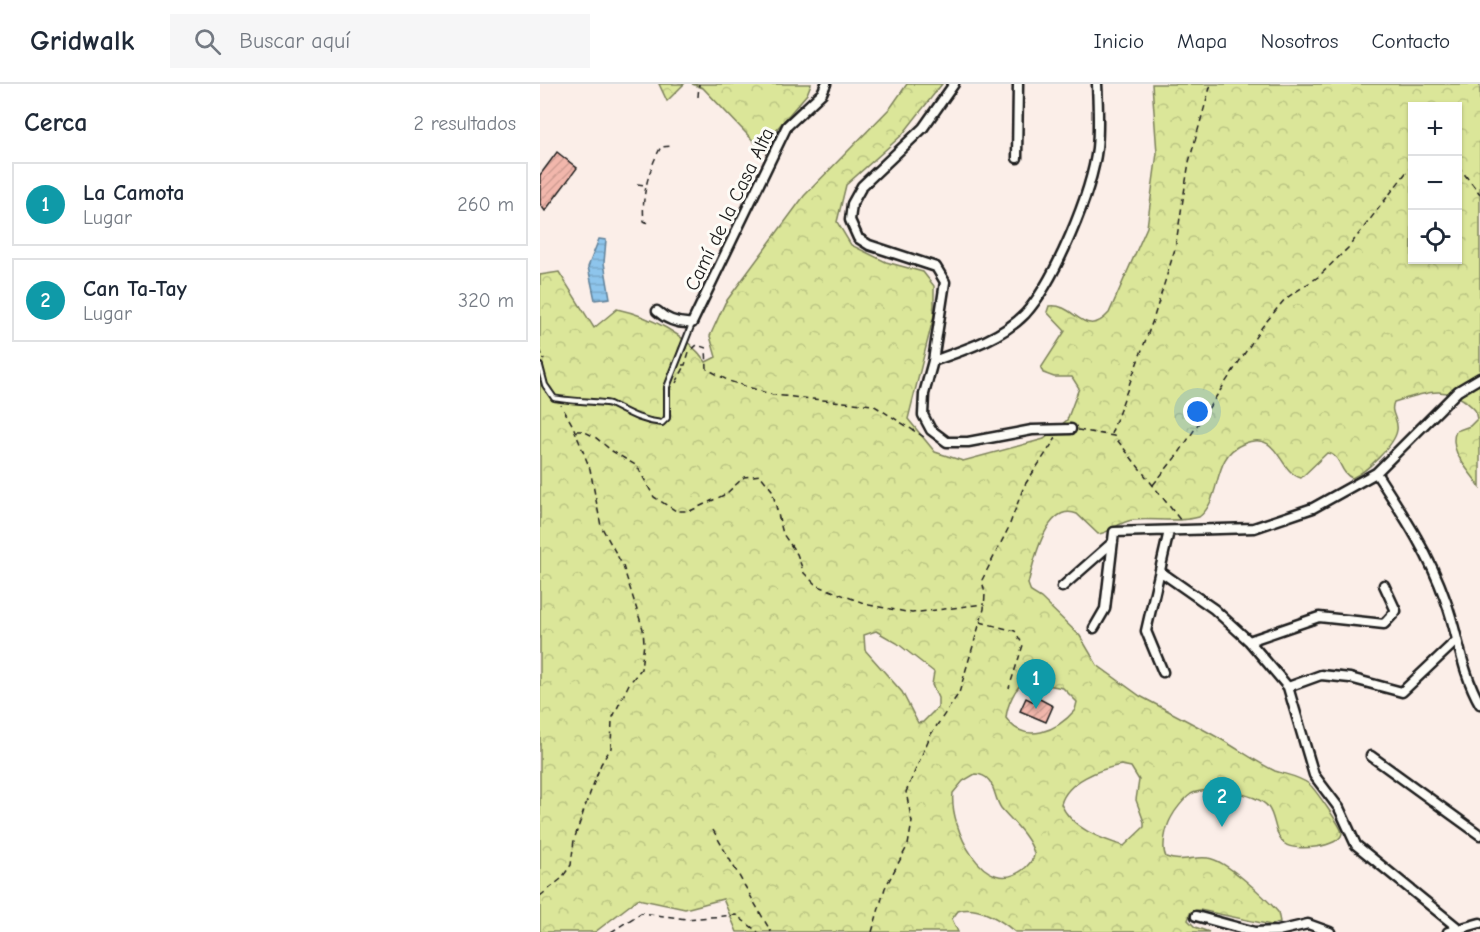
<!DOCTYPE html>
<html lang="es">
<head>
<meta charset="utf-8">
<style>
	body { margin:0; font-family:"Comic Neue",sans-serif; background:#f6f6f7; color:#1f2937 }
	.controls { position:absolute; right:18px; top:18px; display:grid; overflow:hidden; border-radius:0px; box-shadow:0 2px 4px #0004 }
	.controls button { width:54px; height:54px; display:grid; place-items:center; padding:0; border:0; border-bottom:2px solid #e0e1e3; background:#fff; color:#1f2937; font:30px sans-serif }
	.you { position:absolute; left:658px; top:328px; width:21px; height:21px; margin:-15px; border:4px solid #fff; border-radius:50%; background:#1a73e8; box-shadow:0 0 0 9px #1a73e833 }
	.badge { display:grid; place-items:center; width:39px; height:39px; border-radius:50%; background:#d93025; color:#fff; font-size:20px; font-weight:700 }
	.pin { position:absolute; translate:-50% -50px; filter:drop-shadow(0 2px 3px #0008) }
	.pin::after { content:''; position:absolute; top:32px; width:21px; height:18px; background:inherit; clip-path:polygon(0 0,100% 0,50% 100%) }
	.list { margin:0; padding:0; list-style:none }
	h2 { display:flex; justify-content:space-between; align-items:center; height:78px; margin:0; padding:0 24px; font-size:26px }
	h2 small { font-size:20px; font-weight:400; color:#747a83 }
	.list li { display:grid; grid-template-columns:39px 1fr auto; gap:18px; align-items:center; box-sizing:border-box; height:84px; margin:0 12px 12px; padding:0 12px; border:2px solid #e0e1e3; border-radius:0px }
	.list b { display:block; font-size:22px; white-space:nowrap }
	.list p { margin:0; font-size:20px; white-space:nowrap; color:#747a83 }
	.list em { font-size:20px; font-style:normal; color:#747a83 }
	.icon { flex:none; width:33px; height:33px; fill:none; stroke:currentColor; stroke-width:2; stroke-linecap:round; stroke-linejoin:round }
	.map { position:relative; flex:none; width:940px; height:848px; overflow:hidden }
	header { display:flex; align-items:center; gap:36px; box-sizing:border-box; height:84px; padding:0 30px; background:#fff; border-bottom:2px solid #e0e1e3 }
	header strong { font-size:28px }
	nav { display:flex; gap:33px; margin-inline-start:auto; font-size:21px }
	.search { width:420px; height:54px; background:#f6f6f7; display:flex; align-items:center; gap:15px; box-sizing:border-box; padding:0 21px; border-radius:0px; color:#747a83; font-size:22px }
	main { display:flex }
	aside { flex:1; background:#fff }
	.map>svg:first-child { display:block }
	.forest { fill:url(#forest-crowns); stroke:#7c815a; stroke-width:1.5; fill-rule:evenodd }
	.water { fill:url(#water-rules); stroke:#608199; stroke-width:1.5 }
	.building { fill:url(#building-hatch); stroke:#1c1c1c; stroke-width:1.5 }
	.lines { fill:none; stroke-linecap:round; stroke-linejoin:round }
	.lane-casing { stroke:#1c1c1c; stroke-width:8 }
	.street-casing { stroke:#1c1c1c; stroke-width:13 }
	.path { stroke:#1c1c1c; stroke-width:1.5; stroke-dasharray:6 4.5; stroke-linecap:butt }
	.lane { stroke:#fdfcf7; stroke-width:4 }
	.street { stroke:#fdfcf7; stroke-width:8 }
	.labels { text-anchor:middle; stroke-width:6; stroke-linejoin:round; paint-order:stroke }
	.street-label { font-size:20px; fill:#1c1c1c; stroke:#fdfcf7 }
</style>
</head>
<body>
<header>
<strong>Gridwalk</strong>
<div class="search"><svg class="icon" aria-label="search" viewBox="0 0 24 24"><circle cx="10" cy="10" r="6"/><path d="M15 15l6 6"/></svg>Buscar aquí</div>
<nav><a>Inicio</a><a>Mapa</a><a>Nosotros</a><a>Contacto</a></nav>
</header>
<main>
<aside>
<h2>Cerca<small>2 resultados</small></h2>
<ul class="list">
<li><span class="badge" style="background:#0f9aa8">1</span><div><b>La Camota</b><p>Lugar</p></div><em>260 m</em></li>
<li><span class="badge" style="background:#0f9aa8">2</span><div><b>Can Ta-Tay</b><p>Lugar</p></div><em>320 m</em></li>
</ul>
</aside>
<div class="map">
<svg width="940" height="848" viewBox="0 0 940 848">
	<defs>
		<pattern id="forest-crowns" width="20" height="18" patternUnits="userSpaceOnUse" patternTransform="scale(1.5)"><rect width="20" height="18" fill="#dbe699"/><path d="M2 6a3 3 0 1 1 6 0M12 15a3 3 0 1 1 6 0" fill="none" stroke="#bbc583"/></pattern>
		<pattern id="water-rules" width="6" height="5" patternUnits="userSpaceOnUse" patternTransform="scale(1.5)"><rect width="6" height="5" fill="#8ec5ec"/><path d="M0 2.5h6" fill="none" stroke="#7aa9ca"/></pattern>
		<pattern id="building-hatch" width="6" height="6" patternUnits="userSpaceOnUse" patternTransform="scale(1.5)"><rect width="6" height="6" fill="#f2b7ac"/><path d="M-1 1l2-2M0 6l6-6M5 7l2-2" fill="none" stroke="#cf9d93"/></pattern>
	</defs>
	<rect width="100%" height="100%" fill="#fbeee8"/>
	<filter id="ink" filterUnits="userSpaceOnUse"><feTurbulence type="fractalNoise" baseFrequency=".0167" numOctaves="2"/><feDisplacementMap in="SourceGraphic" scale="12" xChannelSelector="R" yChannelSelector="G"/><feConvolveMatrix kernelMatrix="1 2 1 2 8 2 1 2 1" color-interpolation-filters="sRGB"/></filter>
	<g filter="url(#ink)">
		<path class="forest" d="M119,0H144L127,17Z
			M152,0H271L267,10L236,46L224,68L163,4Z
			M367,0H402L362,51L306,101L297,138L311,161L346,178L383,188L394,202V231L368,335L395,368L423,377L504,355L527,336L539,304L532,293H514L503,289L501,284L525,247L507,228L509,222C535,218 544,257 569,229L607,143L617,69L612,0H940V403C930,387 907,367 916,347L930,342L937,335L935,326C910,298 885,309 854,318C849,329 859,335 857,346C855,361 826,388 812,394C799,389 802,371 787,369L761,394C737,387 740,345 703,360C671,372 683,415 659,433C639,439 614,434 593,436C579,437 569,450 558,450L537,430C506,417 493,480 488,500L491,508L501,514L540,552L557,581L600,612C628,627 656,641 684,657C701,667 718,679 735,687C747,691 758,692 769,700C774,704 802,743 802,749C801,763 755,768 745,760C734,752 736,733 728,723C718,709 667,701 651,710C644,715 635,726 631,734C626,743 621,764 626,773C640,779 654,772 668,774C686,776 726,814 738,828L740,838L731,841L660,826L651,828L648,836L655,843L669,848H475C461,836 438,821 418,827L412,835L418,848H197L183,815L145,825L98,815L55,848H0V191L19,188L54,244L77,225C109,232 147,251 166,278L176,273L170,252L185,219L264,112L351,23ZM872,22H918V176H872ZM336,547L357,559L394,588L392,601L398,614V623L383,638L378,639L362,608L325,566L324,551ZM486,597L523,604L537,618L535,626C518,646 485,662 466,634C467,622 475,602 486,597ZM581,681L591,683L599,696L596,716L604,738V743L584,762C561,755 531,744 521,720C527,697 560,685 581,681ZM435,690C456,691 452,711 461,724C472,737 489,752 494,769C495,775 489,780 485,784C444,818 409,742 413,709L423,697Z"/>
		<path class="water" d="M59,155L66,156L64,179L70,214L55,216L48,183Z"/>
		<path class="building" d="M17,68L37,84L5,127L0,120V91Z
			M496,613L513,622L506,638L480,627L486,614L494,618Z"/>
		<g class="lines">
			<g class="lane-casing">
				<path id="lane" d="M0,282L5,301L14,314C25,317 66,318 70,320C88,329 101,337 122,339L127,334V303L152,240"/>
			</g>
			<g class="street-casing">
				<path id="street" d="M414,0L383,44L322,102L312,120L310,136L318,154L329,161L396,183L405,198L393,277L384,310L383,331L391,346L407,358H428L492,346L531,345
					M477,74L478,0
					M117,227C127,236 138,240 152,239L247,42L282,9L286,0
					M393,277C424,266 462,254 485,230C515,197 552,108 557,64C559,43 558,21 557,0
					M836,389C862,429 889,469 905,515C918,549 921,587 940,620
					M621,488L674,525L709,557L748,603L774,691L799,724L816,761L918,844
					M522,503L573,458
					M554,544L565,525L574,448L714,444L773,424L836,389L918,307L940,294
					M709,557L779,533L844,540L856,527L844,501
					M623,588L606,547L629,447
					M748,603L781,591L810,594L862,608L917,556
					M831,672L940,751
					M656,832L715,848L738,847L768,840L790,848
					M908,848L940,839"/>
			</g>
			<path class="path" d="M158,13L159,0
				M918,82L940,110
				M97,100L106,101
				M108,139L104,137C101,113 109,84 121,63L132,62
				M0,265L4,276
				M142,281H145L149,268L157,261L166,264L167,285L189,297L233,311L333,321L384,353
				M136,299L145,282
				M538,346L574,352L641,437
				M36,347H43L55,353L72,367L97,382L114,413L136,427H150L186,410L204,393L220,391L232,406L243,450L257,470L264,489L276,501L329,521L372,529L444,520
				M571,350L613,236L635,165L649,78L671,0
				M613,401L639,369L722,243L745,215L778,193L808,164L872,81
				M440,538L475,547L483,561L469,604
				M173,746L231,848
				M0,812L21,795L31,781L34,756L46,720L61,680L71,664L72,635L89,600L101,585L104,559L103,545L83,482L61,442L50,385L33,342L21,321
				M71,848L101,829L147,835L196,831L218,848
				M332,848L345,804L368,761L372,738L366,708L391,650L419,609L444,525L445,510L442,496L468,445L484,402L516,354"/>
			<use href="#lane" class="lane"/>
			<use href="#street" class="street"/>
		</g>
	</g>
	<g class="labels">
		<g class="street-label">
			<text transform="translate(189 125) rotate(-64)" y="7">Camí de la Casa Alta</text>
		</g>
	</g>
</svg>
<div class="controls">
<button>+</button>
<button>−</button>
<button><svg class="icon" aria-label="locate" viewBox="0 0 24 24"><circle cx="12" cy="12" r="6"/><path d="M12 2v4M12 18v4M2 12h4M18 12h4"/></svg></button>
</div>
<div class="you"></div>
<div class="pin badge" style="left:496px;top:625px;background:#0f9aa8">1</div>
<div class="pin badge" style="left:682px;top:743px;background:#0f9aa8">2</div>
</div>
</main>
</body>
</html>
